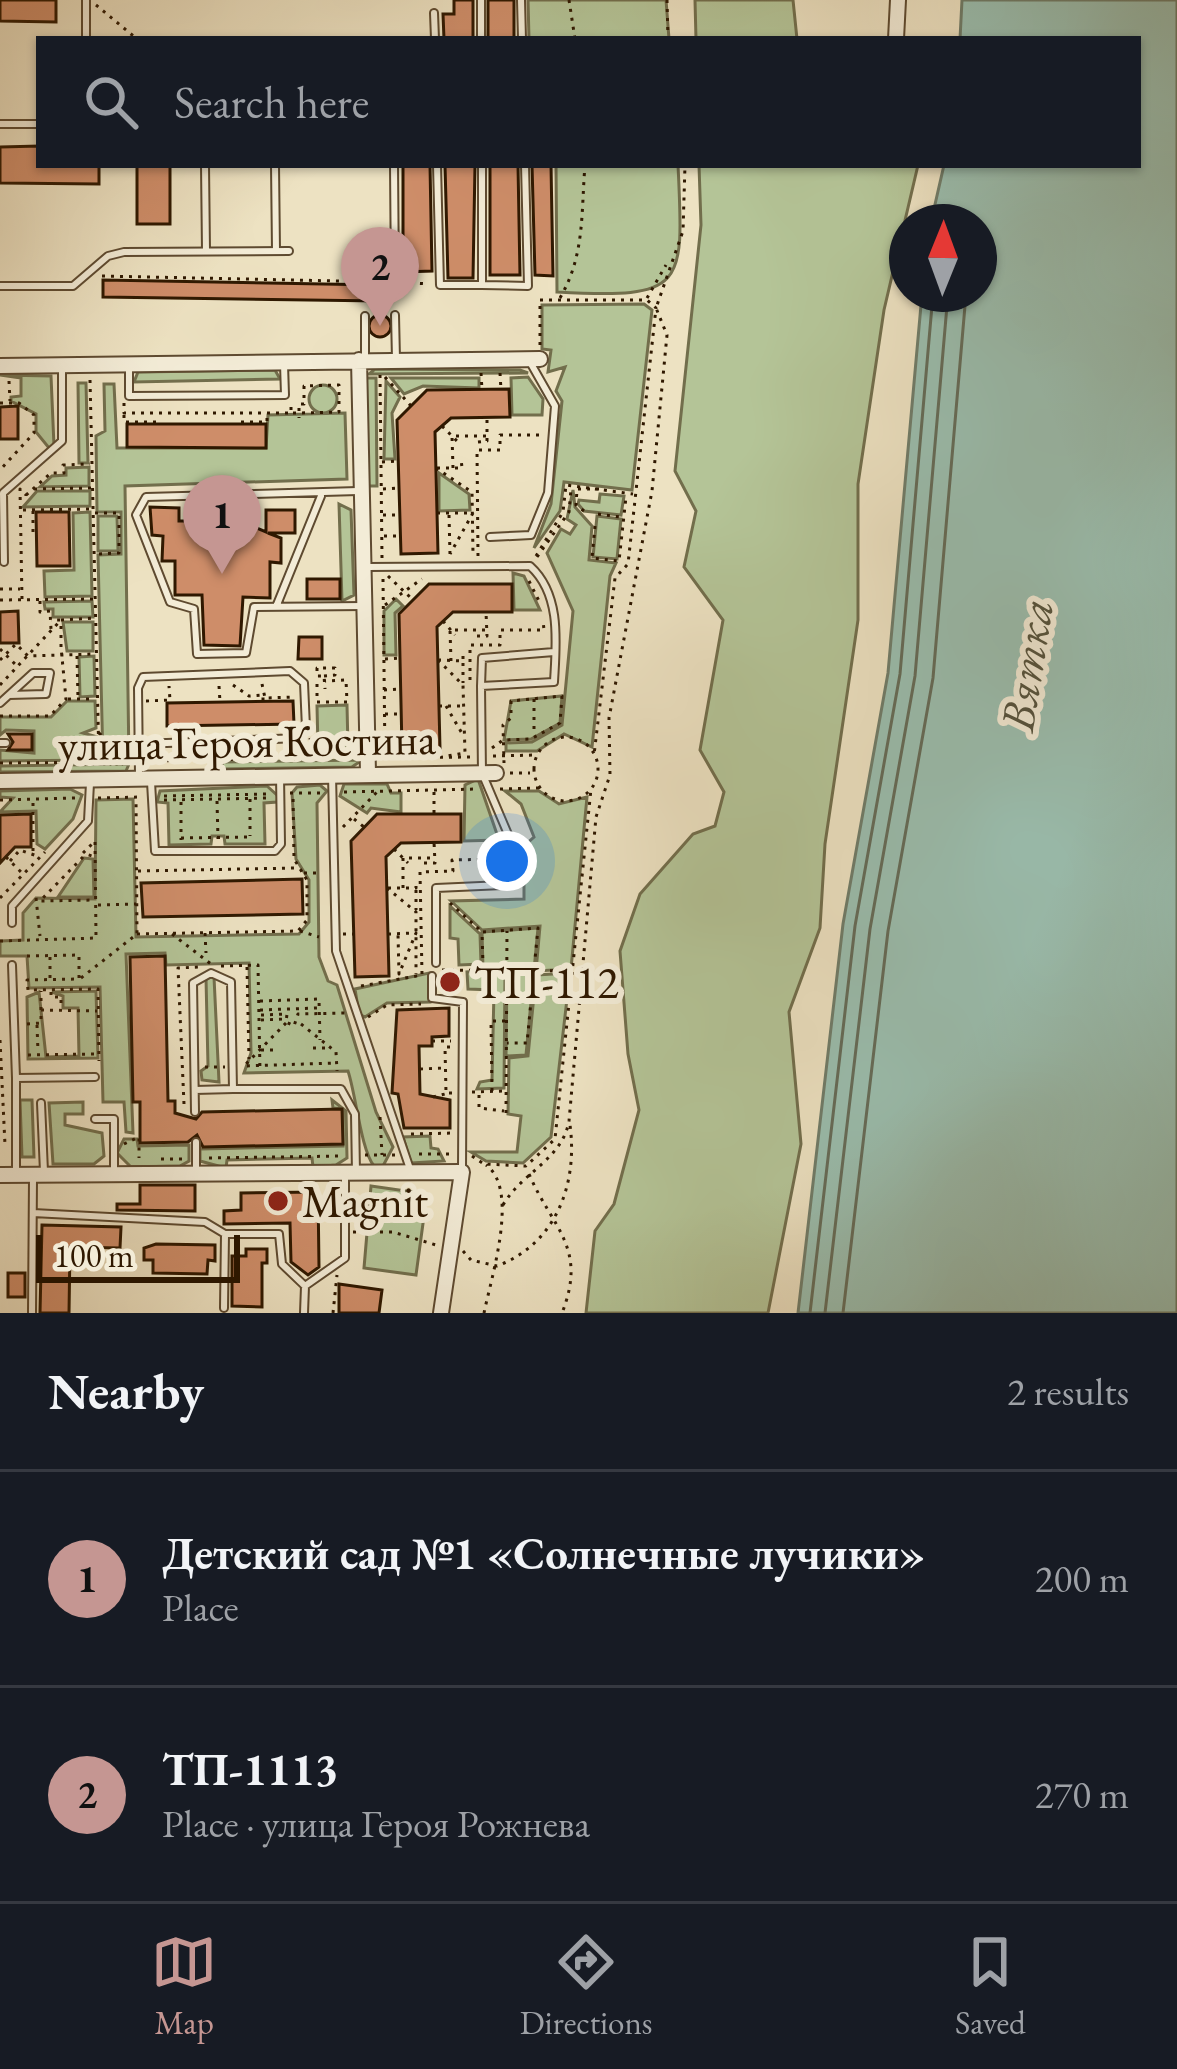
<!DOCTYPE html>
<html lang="en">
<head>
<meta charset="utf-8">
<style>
	body { margin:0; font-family:"EB Garamond",serif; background:#242831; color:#f1f3f6 }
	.compass { position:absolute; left:889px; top:204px; width:108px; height:108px; border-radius:50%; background:#171b24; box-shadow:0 3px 9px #0004; rotate:1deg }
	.scale { position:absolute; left:36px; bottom:30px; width:204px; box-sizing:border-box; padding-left:12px; border:6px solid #2f1800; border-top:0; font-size:33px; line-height:42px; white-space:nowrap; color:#2f1800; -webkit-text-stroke:9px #f3ecd7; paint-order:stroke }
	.you { position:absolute; left:507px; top:861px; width:42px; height:42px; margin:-30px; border:9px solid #fff; border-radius:50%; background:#1a73e8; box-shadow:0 0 0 18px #1a73e833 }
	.badge { display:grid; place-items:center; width:78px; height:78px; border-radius:50%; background:#c59692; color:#111; font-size:39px; font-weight:700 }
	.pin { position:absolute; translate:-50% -99px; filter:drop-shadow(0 3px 6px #0008) }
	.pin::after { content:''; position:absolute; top:63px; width:42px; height:36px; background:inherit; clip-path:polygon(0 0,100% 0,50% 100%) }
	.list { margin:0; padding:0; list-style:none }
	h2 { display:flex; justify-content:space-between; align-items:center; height:156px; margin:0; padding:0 48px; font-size:51px }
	h2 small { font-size:39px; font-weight:400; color:#9ea1a6 }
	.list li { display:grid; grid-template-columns:78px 1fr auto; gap:36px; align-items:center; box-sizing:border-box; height:216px; padding:0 48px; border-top:3px solid #363941 }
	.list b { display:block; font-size:45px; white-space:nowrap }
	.list p { margin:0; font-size:39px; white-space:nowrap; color:#9ea1a6 }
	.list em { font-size:39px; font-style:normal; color:#9ea1a6 }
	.icon { flex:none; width:66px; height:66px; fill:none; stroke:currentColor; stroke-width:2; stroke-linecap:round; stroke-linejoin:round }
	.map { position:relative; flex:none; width:1177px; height:1313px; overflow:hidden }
	.search { position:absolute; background:#171b24; box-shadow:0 3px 9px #0004; left:36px; right:36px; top:36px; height:132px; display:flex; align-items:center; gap:30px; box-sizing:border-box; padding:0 42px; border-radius:0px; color:#9ea1a6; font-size:45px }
	.sheet { height:588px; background:#171b24 }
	nav { display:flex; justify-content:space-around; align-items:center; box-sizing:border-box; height:168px; border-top:3px solid #363941; background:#171b24; font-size:33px; color:#9ea1a6 }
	nav a { display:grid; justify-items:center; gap:6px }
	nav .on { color:#c59692 }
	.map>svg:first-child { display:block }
	.green { fill:#b4c497; stroke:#726e4c; stroke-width:3 }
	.water { fill:#9abeaf; stroke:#6f7c69; stroke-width:3 }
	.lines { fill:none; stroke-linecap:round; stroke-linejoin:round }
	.shore { stroke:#646b58; stroke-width:3 }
	.building { fill:#ce8d69; stroke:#2f1800; stroke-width:3 }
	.service-casing { stroke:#5e4a30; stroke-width:10 }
	.minor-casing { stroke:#5e4a30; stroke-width:18 }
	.path { stroke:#2f1800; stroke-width:3; stroke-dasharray:3 6; stroke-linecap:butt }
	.service { stroke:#f3ecd7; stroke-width:6 }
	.minor { stroke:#f3ecd7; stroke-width:14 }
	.poi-dot { fill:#8f2418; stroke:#f3ecd7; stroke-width:4.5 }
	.labels { text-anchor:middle; stroke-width:12; stroke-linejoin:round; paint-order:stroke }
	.street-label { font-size:45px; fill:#2f1800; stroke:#f3ecd7 }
	.poi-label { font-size:45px; fill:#2f1800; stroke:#f3ecd7; text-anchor:start }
	.water-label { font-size:48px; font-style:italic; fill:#54523d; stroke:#f3ecd7 }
</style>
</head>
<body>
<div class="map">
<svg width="1177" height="1313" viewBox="0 0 1177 1313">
	<rect width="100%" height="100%" fill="#ede2c2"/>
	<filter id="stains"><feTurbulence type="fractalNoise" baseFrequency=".00167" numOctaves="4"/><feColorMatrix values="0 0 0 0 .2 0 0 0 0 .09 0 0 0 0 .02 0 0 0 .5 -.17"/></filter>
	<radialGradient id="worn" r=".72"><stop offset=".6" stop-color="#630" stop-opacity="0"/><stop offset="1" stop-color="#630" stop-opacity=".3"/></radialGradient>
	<path class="green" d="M528,0H666L669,39H529Z
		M695,0H793L797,39H696Z
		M556,165H678C684,288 686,299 557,292Z
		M699,165H918L884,310L858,484V620L825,844L820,928L789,1012L801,1144L768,1313H586L595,1231L614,1204L639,1110L628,1054L620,951L640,894L693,834L715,826L724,792L700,750L723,620L684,567L696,511L675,471L701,225Z
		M644,304L652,310L632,490L564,482L560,511L534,548L551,504L562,401L556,391L565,367L548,372L551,350L542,349V305Z
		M375,369L520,370L528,373L369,374Z
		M275,370L280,379L134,382L138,372Z
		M0,375L51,376L54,446L49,448L36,432V414L11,401V397L21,396V378Z
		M528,377L543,399L542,415H512L511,378Z
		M364,378H376L377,486H366Z
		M391,378H479V388L423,386L404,394Z
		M386,381L400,397L392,413L395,459H384Z
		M78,383H86L88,463H79Z
		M104,384H114L117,448H266L268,415L345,413L347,479L125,486L129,762H103L98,555L121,554V512H97L96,436L105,431Z
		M309 399a14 14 0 1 1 28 0a14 14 0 1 1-28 0Z
		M89,467V486L40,487L52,476L66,475V468Z
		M439,473L469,494L470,510L439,511Z
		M573,490L575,507L592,526L589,560L616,563L610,576L592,747L564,734L537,751H506V743L532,742L562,725L573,611L547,553L561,529L570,534L576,525L567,519Z
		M37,491H90V506L23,507Z
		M600,494L624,496L621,515L584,511L578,504L579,500L599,502Z
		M339,504L351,510L354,595L342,601Z
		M90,512L92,596L45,597L44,571L74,570L73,513Z
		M98,516H117L118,551H98Z
		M597,516L621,519L617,559L593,557Z
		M513,573L524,576L540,610H514Z
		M396,599L403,606L395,613L396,655H384V611Z
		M92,601L93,617H53V609H45L44,602Z
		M63,622H93V651H67Z
		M94,656L95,696L80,697L79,657Z
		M562,696L560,723L531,739L504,740L511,701Z
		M67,701H95L96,728L83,733L97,737V760L0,761V750L34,753V731L6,730L0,735V717H51Z
		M347,705L348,748H318L317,706Z
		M362,760L352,767L221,769L223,762Z
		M129,764L126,771L0,772V766Z
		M478,779L499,840L464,841L465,785Z
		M344,784H387L391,793H401V812L371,808L367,813L340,796Z
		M267,786L278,796L277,802L264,803L265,844H225L224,836H212L211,844L169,845L168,803L157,802L160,791Z
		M297,787L320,785L327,791L317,803L319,957L328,981L337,985L376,1112L393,1147L383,1166H374C361,1150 356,1095 348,1071L244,1073L251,1053L249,963L166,965L165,953L126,954L133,1133L126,1132L124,1102H103L100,987L29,988L27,956H0V941L23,940V913L36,898L95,899L96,800L133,799L136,937L299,934L309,922V880L296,859L292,793Z
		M70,789L82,795L73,819L45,849L37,844L36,811L0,812L13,798L0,797V791Z
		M505,791H539L559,804L587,797L571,969L536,971L540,926L482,930L451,901L524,899V846L534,837L521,804Z
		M84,858L93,859L94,897H58Z
		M450,906L480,934L481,964L459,965L458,939L450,938Z
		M538,928L526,1055L506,1056L507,975L502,968L483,969L482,932Z
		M499,970L505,976L504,1088L477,1089L480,1082L492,1080L494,990L468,989L467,972Z
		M429,973L430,1002L387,1003L365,1017L359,1014L355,989Z
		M570,973L551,1137L523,1163L486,1161L471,1152H517L521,1116L508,1114L509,1058L528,1056L536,975Z
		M214,977L219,1082L202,1080L201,1071L208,1066L206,978Z
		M96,991L98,1058L28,1059L27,997L39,992L46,1057L79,1056L78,1008H63V996L52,992Z
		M20,1100H32L34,1157H22Z
		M332,1100L346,1111L347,1158L336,1165L313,1167L312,1158L227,1160L226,1168L200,1161V1149L343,1146V1109L333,1108Z
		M83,1102V1114H65V1125L102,1133L104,1156L94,1164H53L49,1103Z
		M430,1136L431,1148L438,1149L444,1161L411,1163L403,1137Z
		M124,1139H137L138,1146L189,1145V1161L180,1166L131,1167L117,1153Z
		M371,1186L427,1194L416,1275L364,1268Z"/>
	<path class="water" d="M962,0H1177V1313H798L843,924L888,673L922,294H979V222H931L944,165H1138V39H960Z"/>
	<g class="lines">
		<path class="shore" d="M810,1313L855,926L900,674L933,294
			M825,1313L870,929L915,676L948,294
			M843,1313L888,931L933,678L966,294"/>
	</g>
	<path class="building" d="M0,0H56V22L0,21Z
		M454,0H473V39H444L443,14H454Z
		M488,0H514V39H488Z
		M39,146V165H99V184L0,183V147Z
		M137,165H170V224H137Z
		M403,165H430L432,271L403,272Z
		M445,165H475L473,278H448Z
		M490,165H518L520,275H490Z
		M532,165H551L553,276L535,275Z
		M103,280L379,285V301L103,297Z
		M369 326a11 11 0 1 1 22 0a11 11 0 1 1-22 0Z
		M509,389L510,417L451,418L435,432L438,553L401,554L397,420L427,390Z
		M18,406V439H0V407Z
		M127,424H266V448L127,447Z
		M245,502V523L266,532V510H295V533H268L281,538V563L270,562V598L243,597L240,646L204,645L202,595H175V561H162L163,536L152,535L150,507L179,508V521H200V503Z
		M36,512H69L70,566H37Z
		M307,579H340V599H307Z
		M429,584H512V612H453L437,627L440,748L402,749L399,614Z
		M18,611L19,643H0V612Z
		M299,637H322V659H298Z
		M293,701L294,724L167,726V703Z
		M8,734H32V750H8L13,742Z
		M31,814V847H15L0,863V815Z
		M377,814H461V842L401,843L386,857L389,976L355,977L351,841Z
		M302,879L303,914L143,917L141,883Z
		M165,956L168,1101H175V1113L196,1119L202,1112L342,1109L343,1144L203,1147L197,1135L188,1142L140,1143V1102H133L130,957Z
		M440 982a11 11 0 1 1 22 0a11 11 0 1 1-22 0Z
		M449,1008V1036L432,1037V1046H419L420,1094L450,1100V1128H404L398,1094L392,1093L397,1010Z
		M140,1185H195V1211L117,1210V1204H140Z
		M318,1192L319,1267L308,1275L291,1262L290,1223L224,1224V1211L241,1210V1193Z
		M42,1225L121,1227L120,1248L70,1247L69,1313H40Z
		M156,1244L215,1245V1261L208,1260L207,1274L153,1273V1260H144V1248Z
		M246,1249H267V1263H262V1307L232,1306V1256H246Z
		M8,1273H25V1297H8Z
		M339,1284L382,1290L379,1313H339Z"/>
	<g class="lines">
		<g class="service-casing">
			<path id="service" d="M481,0V39
				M521,0L522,39
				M434,13L435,39
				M86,39V0
				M0,124H39
				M205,165L206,251
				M275,165L276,251
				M394,165L395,282
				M437,165L440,285H482V165
				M482,285L528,286L525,165
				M0,286H73L108,256L124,252L289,251
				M395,315L396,359
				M365,316V359
				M129,368V396L285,395L284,364
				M358,491L146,497L136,515L170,602L194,609L197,654L246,653L254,607L364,606
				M490,537L531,535L548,493L555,406L530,362
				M4,562L3,493L62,441V368
				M367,567L530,566C562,595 556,644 554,682L481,686L482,658L554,652
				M276,607L321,496
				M0,703L33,673H50L46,694L9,695
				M0,743H6
				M139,744L300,738L306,728L304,683L290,671L143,677L138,688L139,775
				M332,775L336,951L410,1169
				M151,782L155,851H275L281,844L280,775
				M12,923V906L88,821L90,783
				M436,963V888L503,885L513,876V846L482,773L481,686
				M12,965L16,1078
				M432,976V998L463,1002L462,1169
				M195,1090L233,1089
				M41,1103L44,1172
				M195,1112L193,983L211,973L231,982L233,1089H341L355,1114L356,1173
				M95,1119H114V1171
				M196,1142V1171
				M16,1172V1078L95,1077
				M33,1213L205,1222L225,1234L224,1308
				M225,1234H279L282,1264L305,1286
				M32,1313L33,1179
				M304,1313L305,1286L345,1258V1177"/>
		</g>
		<g class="minor-casing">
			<path id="minor" d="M896,39L898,0
				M359,360L368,773
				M0,366L540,359
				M0,781L496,773
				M0,1175L462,1172L441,1313"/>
		</g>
		<path class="path" d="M569,0L575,39
			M667,0L668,39
			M96,5L137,39
			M102,276L386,282
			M402,282L428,284
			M560,298C585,255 581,214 585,165
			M647,298L666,265
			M540,345V300H647L656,308L628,564L615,578L594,755
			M481,373L482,390
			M500,373L501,390
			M380,375L382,558
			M385,377L411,406
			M90,380L99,760
			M9,381L10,401
			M0,403H19L34,415V433L0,470
			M124,403V413H291V402
			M293,413H299L339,412V385L304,386V404H299V418
			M124,415V422H156
			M241,422H267V415
			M442,426L459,443
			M478,442L487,441V417
			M382,462L398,461
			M436,468L472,492L473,554
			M437,468H462L461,458
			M453,468L452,436H487
			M34,489L91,488
			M383,489L399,488
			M26,495L51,473H64L63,465L90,464
			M23,510L91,509
			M33,511V532
			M584,511L576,505L577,489H599
			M95,513H119V553L97,554
			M437,513H473L450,554
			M598,514L620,517
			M383,515H399
			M449,515L450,554
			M595,526L592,558L619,561L626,497
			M384,536H400
			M478,556L477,450H500V435H545
			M536,556L563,512L566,485L633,494
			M537,557L569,512L571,489
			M388,576L413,600
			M383,579L385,758L471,757
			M529,581L541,605
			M0,589H20
			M22,599L20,489L26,495
			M0,600L94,599
			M40,601V612L50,611L51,629
			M385,605L422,579
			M443,621L455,635
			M477,636H487L486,612
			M61,647V620L95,618
			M0,649L16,665
			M77,656L78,699
			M385,659L400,658
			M0,660L16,644L28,656L94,654
			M438,660L463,685L465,753L442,757
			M438,660L463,661V652
			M451,661L450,630H487
			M463,663V683
			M324,676L335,675V668H317V676H324L325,689
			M470,680V645H500V630H544L543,620
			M262,684L265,698L295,697
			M317,684V702H347L346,680L325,681
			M0,685L61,620H51
			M233,685L249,696L263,695V702
			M219,686L220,702
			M384,690L401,689
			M68,699H94
			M534,699V735
			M146,701L170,700L169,686
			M439,706H461
			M446,706L463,735
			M385,714H401
			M0,716H50L66,699L61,647
			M99,733L126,761
			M386,737L402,736
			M534 769a32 32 0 1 1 64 0a32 32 0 1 1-64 0Z
			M310,738L314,757
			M492,748L503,740H504L531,739L560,723L562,696L511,701V718L503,725L504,763
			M493,756L537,755
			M149,761L355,757
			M0,763L128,762
			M510,773H530
			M500,789L540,788
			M344,792L478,789
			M434,792V814
			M290,793H322
			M164,796L268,794
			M98,798L142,797
			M250,799V836
			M0,800L76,798
			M164,800L269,798
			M217,801L218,839
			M181,802V840
			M354,819L364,827
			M343,827L377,792
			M181,838L250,837
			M394,849L408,863
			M33,851V799
			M6,857L22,873
			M83,857L40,901L95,900
			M10,861L20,850L37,856
			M424,863H435L434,842
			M138,871L296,868
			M304,873H318
			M387,888L416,912V974
			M388,888H416V883
			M403,888V858H435
			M416,890V910
			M0,898L45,852
			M36,898L40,936
			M450,903L481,931
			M98,905L136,904
			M300,931L319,937
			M205,933L206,953
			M137,934L298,931L307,920V880L294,859L293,795
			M172,934L211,964
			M343,934H353
			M388,934L416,933L399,974L398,934
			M0,941L96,938L95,841L83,853L95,857
			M27,956L79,955V979L27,980L28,990L98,989L99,1061
			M221,966L258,965L260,1072
			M247,967L249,1059
			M483,967L482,932L538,928L527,1043H507
			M442,970L572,971
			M422,974L420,872L453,871L452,860L500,859L502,853
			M50,978V957
			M81,978L137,934L136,799
			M361,986L422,975
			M51,992V997H61V1008
			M260,1001L319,999L320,1040
			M41,1010L97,1011
			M260,1010L317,1008
			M261,1015L287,1014L286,1022L294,1026L298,1014L347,1013
			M368,1017L387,1005L421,1004
			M261,1020L285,1019
			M286,1023L244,1066L336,1063
			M27,1024L41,1023V991
			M301,1024L336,1052L337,1071
			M37,1025L38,1052
			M0,1040L5,1145
			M432,1041H451
			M313,1048H329
			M261,1050H276
			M28,1055L98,1054
			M205,1067H225
			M420,1069L444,1068
			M492,1091L491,1021H505
			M472,1092L504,1091
			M452,1093H446L445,1047H456
			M479,1095V1108L504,1111
			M433,1097L445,1094
			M184,1104L178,968L199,967
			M506,1113L507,931
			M380,1117L382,1155
			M411,1134L455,1133
			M124,1144L139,1137V1158
			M419,1154H451
			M365,1155H397
			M472,1156L484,1164L526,1166L555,1139L591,789
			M209,1158L343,1156
			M161,1159H187
			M529,1174C552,1228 588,1247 562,1313
			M503,1205C522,1172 562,1160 569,1121L596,817L610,775L609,718L652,491L667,335L656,308L683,231L685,165
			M353,1232H393L436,1245
			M463,1251L471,1260L497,1266C556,1244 578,1184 570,1125
			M333,1313L337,1275
			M484,1313C491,1278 520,1189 486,1165"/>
		<use href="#service" class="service"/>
		<use href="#minor" class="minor"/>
	</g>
	<g class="poi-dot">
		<circle cx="450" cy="982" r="12"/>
		<circle cx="278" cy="1201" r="12"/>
	</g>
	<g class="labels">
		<g class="street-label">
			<text transform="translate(247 741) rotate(-1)" y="16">улица Героя Костина</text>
		</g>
		<g class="poi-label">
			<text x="474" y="998">ТП-112</text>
			<text x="302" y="1217">Magnit</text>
		</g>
		<g class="water-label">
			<text transform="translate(1026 665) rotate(-81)" y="17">Вятка</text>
		</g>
	</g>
	<rect width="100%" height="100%" filter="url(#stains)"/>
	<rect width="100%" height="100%" fill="url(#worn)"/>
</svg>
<svg class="compass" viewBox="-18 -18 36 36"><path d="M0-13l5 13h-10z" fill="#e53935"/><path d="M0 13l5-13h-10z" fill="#9ea1a6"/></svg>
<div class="scale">100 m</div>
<div class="you"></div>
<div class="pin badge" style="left:222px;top:574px">1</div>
<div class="pin badge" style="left:380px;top:326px">2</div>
<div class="search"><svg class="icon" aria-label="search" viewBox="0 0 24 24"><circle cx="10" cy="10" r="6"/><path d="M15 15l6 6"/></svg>Search here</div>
</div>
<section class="sheet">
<h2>Nearby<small>2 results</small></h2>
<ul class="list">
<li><span class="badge">1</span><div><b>Детский сад №1 «Солнечные лучики»</b><p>Place</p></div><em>200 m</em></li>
<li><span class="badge">2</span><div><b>ТП-1113</b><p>Place · улица Героя Рожнева</p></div><em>270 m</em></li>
</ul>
</section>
<nav>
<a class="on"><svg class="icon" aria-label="map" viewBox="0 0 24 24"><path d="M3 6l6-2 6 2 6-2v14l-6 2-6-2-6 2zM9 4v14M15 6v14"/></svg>Map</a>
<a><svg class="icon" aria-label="directions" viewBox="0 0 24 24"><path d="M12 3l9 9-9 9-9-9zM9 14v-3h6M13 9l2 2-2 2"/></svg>Directions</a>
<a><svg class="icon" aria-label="saved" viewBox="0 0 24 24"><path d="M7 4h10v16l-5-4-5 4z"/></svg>Saved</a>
</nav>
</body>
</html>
